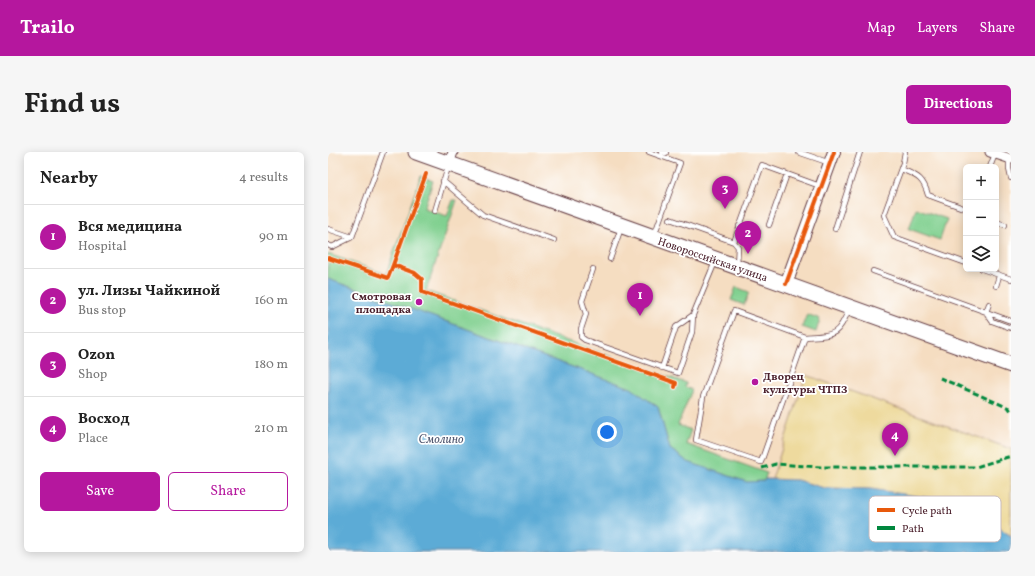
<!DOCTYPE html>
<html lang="en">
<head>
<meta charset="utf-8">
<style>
	body { margin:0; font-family:Vollkorn,serif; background:#f6f6f6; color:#222 }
	.controls { position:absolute; right:12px; top:12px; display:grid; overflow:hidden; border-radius:6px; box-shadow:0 2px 10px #0003 }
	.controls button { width:36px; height:36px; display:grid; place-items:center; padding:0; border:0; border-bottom:1px solid #e0e0e0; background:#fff; color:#222; font:20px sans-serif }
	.you { position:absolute; left:279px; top:280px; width:14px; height:14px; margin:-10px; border:3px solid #fff; border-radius:50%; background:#1a73e8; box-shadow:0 0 0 6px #1a73e833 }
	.badge { display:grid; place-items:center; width:26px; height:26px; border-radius:50%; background:#b5179e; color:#fff; font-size:13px; font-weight:700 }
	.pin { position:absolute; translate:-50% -33px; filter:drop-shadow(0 1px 2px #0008) }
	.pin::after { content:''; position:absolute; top:21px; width:14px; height:12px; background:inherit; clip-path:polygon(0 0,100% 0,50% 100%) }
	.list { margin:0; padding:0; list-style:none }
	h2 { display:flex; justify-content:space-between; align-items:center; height:52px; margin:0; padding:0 16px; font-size:17px }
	h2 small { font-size:13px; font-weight:400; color:#767676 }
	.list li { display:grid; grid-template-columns:26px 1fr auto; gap:12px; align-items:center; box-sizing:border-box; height:64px; padding:0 16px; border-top:1px solid #e0e0e0 }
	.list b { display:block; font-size:15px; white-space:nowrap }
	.list p { margin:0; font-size:13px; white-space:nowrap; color:#767676 }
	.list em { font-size:13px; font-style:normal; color:#767676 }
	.actions { display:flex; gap:8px; padding:12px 16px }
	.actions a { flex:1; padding:9px 0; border:1px solid #b5179e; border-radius:6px; text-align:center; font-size:14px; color:#b5179e }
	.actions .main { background:#b5179e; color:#fff }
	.icon { flex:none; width:22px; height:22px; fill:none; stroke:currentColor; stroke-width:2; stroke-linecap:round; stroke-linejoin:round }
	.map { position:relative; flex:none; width:683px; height:400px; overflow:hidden; border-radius:6px }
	header { display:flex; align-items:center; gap:24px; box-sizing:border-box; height:56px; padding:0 20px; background:#b5179e; color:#fff }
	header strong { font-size:19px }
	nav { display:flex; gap:22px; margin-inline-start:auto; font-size:14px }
	.intro { display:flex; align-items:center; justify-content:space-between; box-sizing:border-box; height:96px; padding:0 24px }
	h1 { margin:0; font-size:28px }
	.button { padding:10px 18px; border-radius:6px; background:#b5179e; color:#fff; font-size:14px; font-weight:700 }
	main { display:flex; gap:24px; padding:0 24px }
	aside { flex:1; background:#fff; border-radius:6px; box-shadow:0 2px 10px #0003 }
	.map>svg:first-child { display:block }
	.green { fill:#81d090; stroke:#66785e }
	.sand { fill:#eeda9e; stroke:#9c7c64 }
	.water { fill:#5babd6; stroke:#526580 }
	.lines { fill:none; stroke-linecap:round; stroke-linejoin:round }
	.service-casing { stroke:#643c42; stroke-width:6 }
	.minor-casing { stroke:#643c42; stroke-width:11 }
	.tertiary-casing { stroke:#643c42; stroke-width:14 }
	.primary-casing { stroke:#643c42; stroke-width:17 }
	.service { stroke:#fff; stroke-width:4.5 }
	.minor { stroke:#fff; stroke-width:9 }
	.tertiary { stroke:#fff; stroke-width:12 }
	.primary { stroke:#fff; stroke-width:15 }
	.quiet { stroke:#00873e; stroke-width:3; stroke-dasharray:6 3; stroke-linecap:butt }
	.cycleway-casing { stroke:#fff; stroke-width:6 }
	.cycleway { stroke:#e8590c; stroke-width:4 }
	.poi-dot { fill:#b5179e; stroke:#fff; stroke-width:1.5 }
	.labels { text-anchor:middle; stroke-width:3.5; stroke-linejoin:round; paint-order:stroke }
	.street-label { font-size:11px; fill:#4a1f2b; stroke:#fff }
	.poi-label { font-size:11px; font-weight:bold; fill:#4a1f2b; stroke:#fff; text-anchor:end }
	.water-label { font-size:12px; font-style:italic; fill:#51576f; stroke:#fff }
	.key { fill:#fff; stroke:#c9bcbf; stroke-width:1 }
	.key-label { font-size:11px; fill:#4a1f2b }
</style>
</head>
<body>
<header>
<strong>Trailo</strong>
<nav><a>Map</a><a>Layers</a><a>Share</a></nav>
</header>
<div class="intro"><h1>Find us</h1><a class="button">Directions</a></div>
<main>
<aside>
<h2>Nearby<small>4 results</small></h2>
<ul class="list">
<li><span class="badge">1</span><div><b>Вся медицина</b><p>Hospital</p></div><em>90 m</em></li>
<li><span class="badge">2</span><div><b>ул. Лизы Чайкиной</b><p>Bus stop</p></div><em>160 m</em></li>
<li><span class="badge">3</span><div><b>Ozon</b><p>Shop</p></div><em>180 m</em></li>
<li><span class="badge">4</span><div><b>Восход</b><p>Place</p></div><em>210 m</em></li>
</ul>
<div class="actions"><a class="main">Save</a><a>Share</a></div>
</aside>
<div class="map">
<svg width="683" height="400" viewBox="0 0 683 400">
	<rect width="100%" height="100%" fill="#fff"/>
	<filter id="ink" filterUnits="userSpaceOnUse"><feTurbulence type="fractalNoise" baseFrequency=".025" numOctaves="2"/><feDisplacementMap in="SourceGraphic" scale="8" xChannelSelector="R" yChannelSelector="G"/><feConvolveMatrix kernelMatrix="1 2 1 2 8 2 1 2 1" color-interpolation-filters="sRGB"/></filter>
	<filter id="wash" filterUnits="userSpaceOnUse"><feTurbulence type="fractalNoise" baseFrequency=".012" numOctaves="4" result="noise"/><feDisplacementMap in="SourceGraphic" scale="16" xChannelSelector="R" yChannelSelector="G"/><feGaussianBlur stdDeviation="0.9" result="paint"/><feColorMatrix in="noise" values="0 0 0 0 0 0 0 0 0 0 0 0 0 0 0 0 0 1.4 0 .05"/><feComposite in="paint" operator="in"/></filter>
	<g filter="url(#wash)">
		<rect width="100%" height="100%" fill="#f5ddc1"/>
		<path class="green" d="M93,24L105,29L96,56L119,64L125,48H129L98,139L358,231L357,235L364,238L350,273L363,278L358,292L439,321L436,329L419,330L360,310L342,297L330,255L303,236L0,127V102L58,122Z
			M588,56L619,67L612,88L581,77Z
			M408,135L421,140L416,153L403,148Z
			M479,162L492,167L488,180L474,175Z"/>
		<path class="sand" d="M478,223L683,297V384L657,366L543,337L496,336L469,328L444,327Z"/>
		<path class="water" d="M0,127L303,236L330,255L342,297L360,310L419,330L436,329L437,327L469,328L496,336L543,337L601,346L657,366L683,384V400H0Z"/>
	</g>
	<g filter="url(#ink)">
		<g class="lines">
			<g class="service-casing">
				<path id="service" d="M321,0L352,11L326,84
					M334,0L338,1V0
					M470,0L502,11
					M577,0L575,11L556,63L566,85L638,111
					M681,7V17L683,26
					M662,15L667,2
					M573,17C589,24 595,25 600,43L638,57
					M115,29L155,63L226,88
					M107,59L120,15
					M342,67L406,90L434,13L492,34
					M668,70L677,73
					M441,73L459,22
					M411,74L430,80
					M0,77L24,85
					M507,77L532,0
					M406,90L410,95L409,113
					M0,93L4,95L24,85L55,0
					M282,107L293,76
					M265,117L254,149L258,162L253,177V185L257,188L350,221L364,180L365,163L387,110
					M654,117L683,127
					M545,119L683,169
					M668,134L671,124
					M661,152L658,160L664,169L683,176
					M477,185L406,159L375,245L368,288L433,310L477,185C505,183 510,185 521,157
					M334,216L348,175L365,163"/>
			</g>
			<g class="minor-casing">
				<path id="minor" d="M662,0L683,7
					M121,12L125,0"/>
			</g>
			<g class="tertiary-casing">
				<path id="tertiary" d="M458,132L506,0"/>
			</g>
			<g class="primary-casing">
				<path id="primary" d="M88,0L683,213"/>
			</g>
			<use href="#service" class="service"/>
			<use href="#minor" class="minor"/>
			<use href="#tertiary" class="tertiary"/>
			<use href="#primary" class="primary"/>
			<path class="quiet" d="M612,226L681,256L683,259
				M434,316L448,312L493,315H648L683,304"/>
			<g class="cycleway-casing">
				<path id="cycleway" d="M0,106L60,126L65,113L87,121L94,127V140L348,231L347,235
					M65,113L98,22
					M458,132L506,0"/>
			</g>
			<use href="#cycleway" class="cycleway"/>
		</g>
	</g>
	<g class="poi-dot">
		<circle cx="91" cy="150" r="4"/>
		<circle cx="427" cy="230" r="4"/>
	</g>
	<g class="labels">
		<g class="street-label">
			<text transform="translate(385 107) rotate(19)" y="4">Новороссийская улица</text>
		</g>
		<g class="poi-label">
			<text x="83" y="148">Смотровая<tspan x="83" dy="13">площадка</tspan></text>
			<text x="435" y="228" text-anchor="start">Дворец<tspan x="435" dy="13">культуры ЧТПЗ</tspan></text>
		</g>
		<g class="water-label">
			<text x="113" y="291">Смолино</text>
		</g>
	</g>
	<rect x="541" y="344" width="132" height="46" rx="6" class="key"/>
	<rect x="549" y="356" width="18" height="4" fill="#e8590c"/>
	<rect x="549" y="374" width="18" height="4" fill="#00873e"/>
	<g class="key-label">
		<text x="574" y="362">Cycle path</text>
		<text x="574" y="380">Path</text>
	</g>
</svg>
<div class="controls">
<button>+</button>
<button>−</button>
<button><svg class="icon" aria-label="layers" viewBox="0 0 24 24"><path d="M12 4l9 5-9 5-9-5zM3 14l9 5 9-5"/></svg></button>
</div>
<div class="you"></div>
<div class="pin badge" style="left:312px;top:164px">1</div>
<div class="pin badge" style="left:420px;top:102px">2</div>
<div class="pin badge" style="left:397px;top:57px">3</div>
<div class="pin badge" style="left:567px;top:304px">4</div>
</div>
</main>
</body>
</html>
